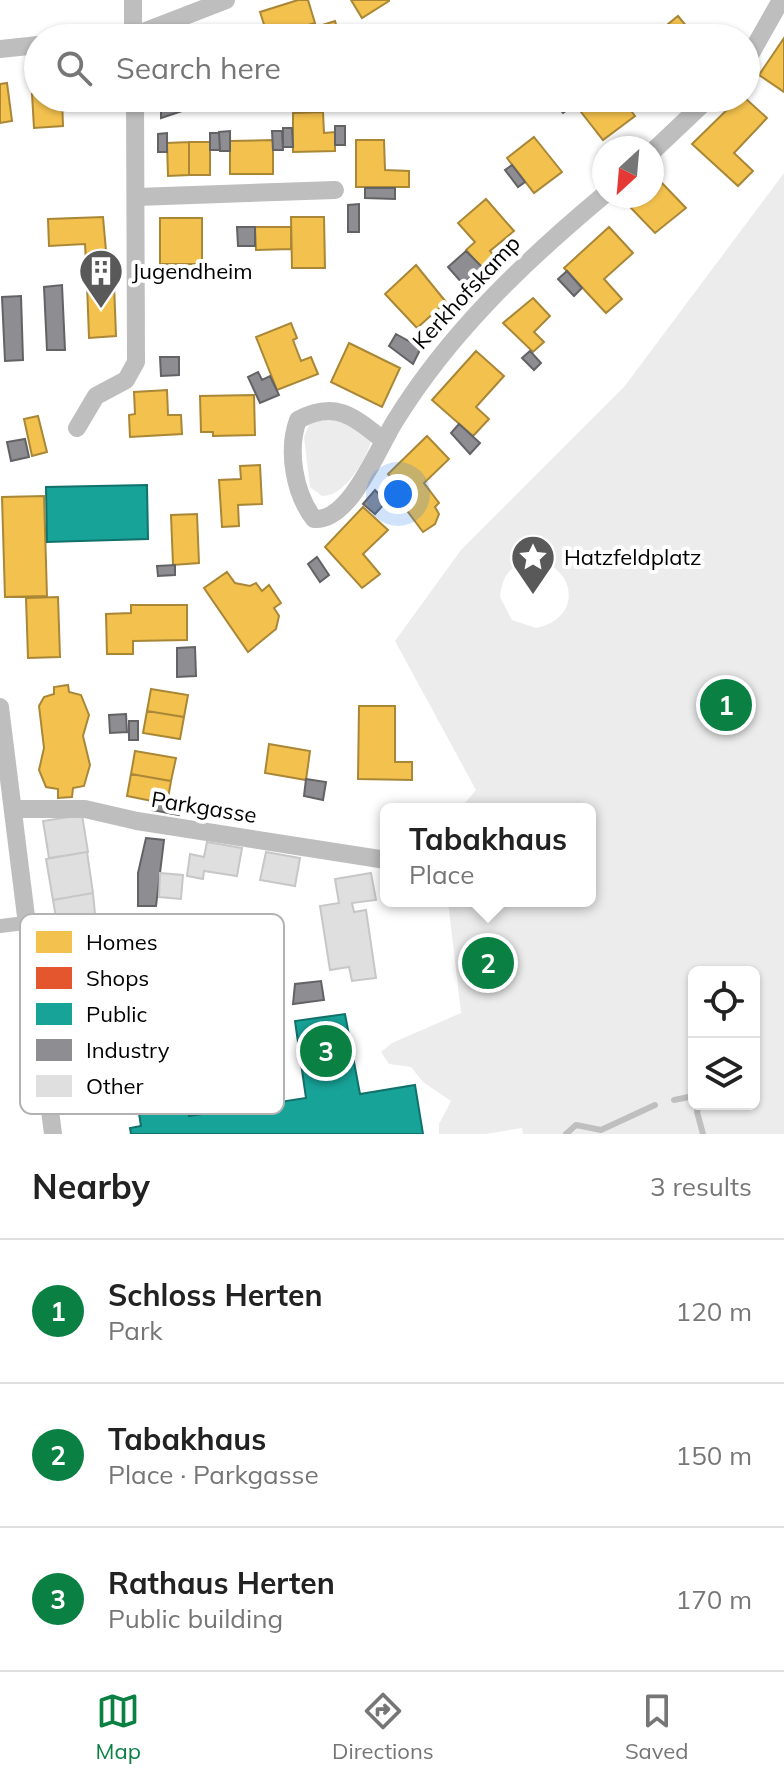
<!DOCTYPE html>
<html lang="en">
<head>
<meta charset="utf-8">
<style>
	body { margin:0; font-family:Mulish,sans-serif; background:#f2f2f2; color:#222 }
	.controls { position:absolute; right:24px; bottom:24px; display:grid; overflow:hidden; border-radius:12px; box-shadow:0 2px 6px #0004 }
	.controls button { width:72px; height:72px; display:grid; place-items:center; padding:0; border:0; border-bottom:2px solid #e0e0e0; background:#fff; color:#222; font:40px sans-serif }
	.compass { position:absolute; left:592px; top:136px; width:72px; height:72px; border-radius:50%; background:#fff; box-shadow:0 2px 6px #0004; rotate:206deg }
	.you { position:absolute; left:398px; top:494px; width:28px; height:28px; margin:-20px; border:6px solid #fff; border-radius:50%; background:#1a73e8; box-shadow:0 0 0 12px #1a73e833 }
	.badge { display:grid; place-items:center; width:52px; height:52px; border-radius:50%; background:#0b8043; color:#fff; font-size:26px; font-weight:700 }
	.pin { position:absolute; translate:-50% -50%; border:4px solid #fff; box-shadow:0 2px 8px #0006 }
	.popup { position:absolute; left:380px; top:803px; width:216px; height:104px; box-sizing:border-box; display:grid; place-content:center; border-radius:12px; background:#fff; filter:drop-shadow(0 2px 6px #0005); font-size:26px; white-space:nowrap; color:#767676 }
	.popup b { font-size:30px; color:#222 }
	.popup::after { content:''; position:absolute; left:50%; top:100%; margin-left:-16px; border:16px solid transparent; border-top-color:#fff }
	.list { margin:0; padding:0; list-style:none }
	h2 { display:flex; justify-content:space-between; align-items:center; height:104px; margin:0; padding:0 32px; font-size:34px }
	h2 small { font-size:26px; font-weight:400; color:#767676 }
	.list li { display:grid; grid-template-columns:52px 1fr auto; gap:24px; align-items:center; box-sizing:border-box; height:144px; padding:0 32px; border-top:2px solid #e0e0e0 }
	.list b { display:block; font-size:30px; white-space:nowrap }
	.list p { margin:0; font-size:26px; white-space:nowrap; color:#767676 }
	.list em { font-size:26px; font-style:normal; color:#767676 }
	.icon { flex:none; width:44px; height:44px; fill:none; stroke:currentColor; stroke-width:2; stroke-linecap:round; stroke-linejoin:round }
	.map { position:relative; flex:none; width:784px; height:1134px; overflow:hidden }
	.search { position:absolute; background:#fff; box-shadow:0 2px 6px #0004; left:24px; right:24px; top:24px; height:88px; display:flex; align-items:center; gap:20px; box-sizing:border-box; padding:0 28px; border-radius:44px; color:#767676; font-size:30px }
	.sheet { height:536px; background:#fff }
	nav { display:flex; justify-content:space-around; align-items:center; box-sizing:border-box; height:112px; border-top:2px solid #e0e0e0; background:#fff; font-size:22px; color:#767676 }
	nav a { display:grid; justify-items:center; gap:4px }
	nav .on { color:#0b8043 }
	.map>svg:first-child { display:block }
	.green { fill:#ececec; fill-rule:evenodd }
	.homes { fill:#f2c14e; stroke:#a98737; stroke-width:2 }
	.shops { fill:#e4572e; stroke:#a03d20; stroke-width:2 }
	.public { fill:#17a398; stroke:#10726a; stroke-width:2 }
	.industry { fill:#8d8d92; stroke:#636366; stroke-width:2 }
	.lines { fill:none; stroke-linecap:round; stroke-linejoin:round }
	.stream { stroke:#bfbfbf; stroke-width:6 }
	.building { fill:#dfdfdf; stroke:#c7c7c7; stroke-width:2 }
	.pedestrian { stroke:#bebebe; stroke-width:14 }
	.minor { stroke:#bebebe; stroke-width:18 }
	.labels { text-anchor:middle; stroke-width:8; stroke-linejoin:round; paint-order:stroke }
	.poi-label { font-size:22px; fill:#000; stroke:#fff; text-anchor:start }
	.street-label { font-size:22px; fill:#000; stroke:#fff }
	.key { fill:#fff; stroke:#b2b2b2; stroke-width:2 }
	.key-label { font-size:22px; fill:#000 }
</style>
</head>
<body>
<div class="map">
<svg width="784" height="1134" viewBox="0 0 784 1134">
	<rect width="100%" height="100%" fill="#fff"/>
	<path class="green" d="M784,173V1134H523L522,1128L486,1134H439V1124L451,1101L423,1082L411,1067L389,1064L381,1052L392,1043L461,1013L448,901H590V809H460L476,790L395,641L461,550L624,387ZM534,559C578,568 582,619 536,628L512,620L500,597C502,574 512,564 534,559ZM694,972H754V1104H694Z
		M336,418L367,436L371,442C365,461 344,497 322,496L310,487L304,437L310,423Z
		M124,1077L129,1105L89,1112L84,1084Z"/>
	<path class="homes" d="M298,0H308L315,23L268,37L260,12Z
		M351,0H389V1L362,18Z
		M678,16L693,34L688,38H651Z
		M335,21L340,38H298L297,33Z
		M784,38V92L759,75Z
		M7,83L12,121L0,123V84Z
		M32,94H38V98H62L63,126L34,128Z
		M581,98H621L635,116L603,140L574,103Z
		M739,98H745L767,118L734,153L753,171L738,186L692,144Z
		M323,112L324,133L335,132V151L293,152V113Z
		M534,137L562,172L534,193L507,158Z
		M273,140V174H230V141Z
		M356,140H384L385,170L409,171V187H356Z
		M189,142H210V175H189Z
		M189,142V175L168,176L167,143Z
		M660,181L686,208L655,233L631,208L643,196H652V188Z
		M486,199L514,231L490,251L495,257L482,268L466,250L475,242L458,223Z
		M103,217L109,284H87L85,244L49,246L48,219Z
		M291,217H324L325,268H292Z
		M160,218H202V264H160Z
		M255,227H291V249L256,250Z
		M609,227L633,253L604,279L622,299L606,313L564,268Z
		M416,265L446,302L417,328L385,294Z
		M114,283L116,336L89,338L87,284Z
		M533,298L550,316L534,332L544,342L533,352L503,323Z
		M291,323L297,338L293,340L301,361L311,357L318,374L277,390L256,337Z
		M349,343L400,368L382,407L331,382Z
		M476,351L504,376L476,407L489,419L473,436L432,400Z
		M167,390L168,415H181L182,434L130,437L129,415L135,414L134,392Z
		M254,395L255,435L213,436V432H201L200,396Z
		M38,416L47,452L32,456L24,419Z
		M427,436L449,459L424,483L439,503L435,507L439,514L435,524L423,532L393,492L397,485L388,474Z
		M260,465L262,504L238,505L239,526L222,527L219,480L241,479L240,466Z
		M44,496L47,596L5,597L2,497Z
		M363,507L388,530L363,554L380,574L362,588L325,547Z
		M197,514L199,563L173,565L171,515Z
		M227,572L235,583L250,586L256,583L262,591L269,585L281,603L274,608L279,616L276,629L248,652L204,588Z
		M58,597L60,657L28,658L26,598Z
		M131,605H187V640L133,641V654H107L106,614L131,613Z
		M68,685L69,692L81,695L89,715L83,736L90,765L84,786L73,788L72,797L58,798V789L46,787L39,770L44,748L39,706L44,697L54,694V687Z
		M151,689L188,695L184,717L147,711Z
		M359,706H395V762H412V780L358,779Z
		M147,711L184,717L180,739L143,733Z
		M269,744L310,751L306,780L265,773Z
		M135,751L176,758L171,781L131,774Z
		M131,774L171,781L167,804L127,796Z"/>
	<path class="shops" d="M97,935L107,981L119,979L122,997L71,1006L60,941Z"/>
	<path class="public" d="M147,485L148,539L47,542L46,487Z
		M140,999L144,1023L174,1017L189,1116L306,1098L295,1021L345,1014L360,1094L415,1085L423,1134H131L130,1128L141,1126L121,1002Z"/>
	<path class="industry" d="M161,98H188V109L161,118Z
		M551,98H569L574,105L563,113Z
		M335,126H345V145H335Z
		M283,128H292L293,147H283Z
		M230,131V151H220L219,132Z
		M272,131H282L283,150H273Z
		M167,133V152H158V134Z
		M210,133H219L220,150H210Z
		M512,165L525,182L518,187L505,170Z
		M365,188H395V199L365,198Z
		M359,204V232H348V205Z
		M237,227H255V246H238Z
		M466,251L482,267L463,284L448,267Z
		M172,269H197V280H172Z
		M567,271L582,288L574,296L558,279Z
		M62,285L65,350H47L44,287Z
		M21,296L23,360L5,361L2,297Z
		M396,334L421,348L413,364L389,346Z
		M530,351L541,363L534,370L522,358Z
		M160,357H179V375L161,376Z
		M258,372L262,380L270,376L279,395L260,403L248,377Z
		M459,424L480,443L470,454L451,433Z
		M25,439L29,457L11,461L7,442Z
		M375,490L386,502L375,514L363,504Z
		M317,557L329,575L320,582L308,564Z
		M175,565V575L158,576L157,566Z
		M195,647L196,676L177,677V648Z
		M126,714L127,732L110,733L109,715Z
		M129,721H138V740H129Z
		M306,779L326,782L323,800L304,796Z
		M153,801L180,806L179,815L152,810Z
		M146,838L164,840L156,906H138V873Z
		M321,981L324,1000L293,1004L295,984Z"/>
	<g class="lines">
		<path class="stream" d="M674,1100L694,1096
			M699,1104L697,1112L703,1134
			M566,1134L576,1125L601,1130L655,1105"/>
	</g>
	<path class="building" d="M82,815L88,852L49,858L43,821Z
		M207,842L242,848L237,876L204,871L203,879L187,876L190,854L204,857Z
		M87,852L93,893L53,900L46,859Z
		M266,852L300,858L295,886L260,880Z
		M160,873L183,875L181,899L159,897Z
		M371,873L376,900L352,903L354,912L366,910L376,978L352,981L349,967L330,970L320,906L339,903L335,879Z
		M93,893L97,935L60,941L53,900Z
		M484,952L498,959L491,974L477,967Z
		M121,1002L126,1033L77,1039L71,1010Z"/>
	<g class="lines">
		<path class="pedestrian" d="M0,926L25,923"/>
		<path class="minor" d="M133,0V38
			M112,38L133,36L226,0
			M0,49L38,45
			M746,62L781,0
			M652,152L709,98
			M137,197L335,190
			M77,428L96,396L126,380L136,362L135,98
			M383,440C353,416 335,400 298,420C287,450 294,493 314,519C350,522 378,448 395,421C450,332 524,262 604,195
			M0,707L53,1134
			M15,809H85L137,821L386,860"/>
	</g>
	<defs>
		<g id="building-pin" transform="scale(2.3)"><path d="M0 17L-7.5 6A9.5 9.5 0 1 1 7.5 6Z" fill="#595959" stroke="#fff"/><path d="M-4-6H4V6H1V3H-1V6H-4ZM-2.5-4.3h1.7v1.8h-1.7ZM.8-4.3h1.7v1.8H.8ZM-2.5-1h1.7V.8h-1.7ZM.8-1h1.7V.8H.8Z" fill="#fff"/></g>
		<g id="sight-pin" transform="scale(2.3)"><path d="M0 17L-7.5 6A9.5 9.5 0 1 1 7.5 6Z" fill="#595959" stroke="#fff"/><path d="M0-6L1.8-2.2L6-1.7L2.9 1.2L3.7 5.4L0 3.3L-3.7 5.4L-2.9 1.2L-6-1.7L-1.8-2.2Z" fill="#fff"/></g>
	</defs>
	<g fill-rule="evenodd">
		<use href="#building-pin" x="101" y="271"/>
		<use href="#sight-pin" x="533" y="557"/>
	</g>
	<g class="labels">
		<g class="poi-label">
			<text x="132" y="279">Jugendheim</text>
			<text x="564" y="565">Hatzfeldplatz</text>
		</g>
		<g class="street-label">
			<text transform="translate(466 292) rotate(-47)" y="8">Kerkhofskamp</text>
			<text transform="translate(204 807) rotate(9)" y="8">Parkgasse</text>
		</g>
	</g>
	<rect x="20" y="914" width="264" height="200" rx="12" class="key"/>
	<rect x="36" y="931" width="36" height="22" fill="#f2c14e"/>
	<rect x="36" y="967" width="36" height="22" fill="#e4572e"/>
	<rect x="36" y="1003" width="36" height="22" fill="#17a398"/>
	<rect x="36" y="1039" width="36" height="22" fill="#8d8d92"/>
	<rect x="36" y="1075" width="36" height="22" fill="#dfdfdf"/>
	<g class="key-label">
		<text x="86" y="950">Homes</text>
		<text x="86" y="986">Shops</text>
		<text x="86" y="1022">Public</text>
		<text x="86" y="1058">Industry</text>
		<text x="86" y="1094">Other</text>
	</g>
</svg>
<div class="controls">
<button><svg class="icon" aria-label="locate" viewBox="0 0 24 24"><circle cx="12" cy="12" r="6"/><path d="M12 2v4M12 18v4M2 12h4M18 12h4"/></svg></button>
<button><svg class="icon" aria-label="layers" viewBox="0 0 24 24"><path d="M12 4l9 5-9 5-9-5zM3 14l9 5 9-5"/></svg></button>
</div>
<svg class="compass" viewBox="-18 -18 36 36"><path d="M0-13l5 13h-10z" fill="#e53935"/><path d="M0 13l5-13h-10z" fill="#767676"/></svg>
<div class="you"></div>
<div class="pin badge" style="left:726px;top:705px">1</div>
<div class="pin badge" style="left:488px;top:963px">2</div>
<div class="popup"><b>Tabakhaus</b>Place</div>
<div class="pin badge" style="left:326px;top:1051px">3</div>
<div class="search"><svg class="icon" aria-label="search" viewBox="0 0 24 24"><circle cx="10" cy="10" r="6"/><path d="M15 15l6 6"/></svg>Search here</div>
</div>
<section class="sheet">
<h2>Nearby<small>3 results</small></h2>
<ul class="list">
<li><span class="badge">1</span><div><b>Schloss Herten</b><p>Park</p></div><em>120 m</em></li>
<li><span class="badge">2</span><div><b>Tabakhaus</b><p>Place · Parkgasse</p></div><em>150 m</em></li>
<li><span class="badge">3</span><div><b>Rathaus Herten</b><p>Public building</p></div><em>170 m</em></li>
</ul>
</section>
<nav>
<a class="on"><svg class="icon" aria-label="map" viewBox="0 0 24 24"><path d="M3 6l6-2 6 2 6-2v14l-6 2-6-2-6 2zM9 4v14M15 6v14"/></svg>Map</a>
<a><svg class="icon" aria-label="directions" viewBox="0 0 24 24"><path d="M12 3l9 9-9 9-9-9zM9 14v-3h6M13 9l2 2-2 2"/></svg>Directions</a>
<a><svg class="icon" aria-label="saved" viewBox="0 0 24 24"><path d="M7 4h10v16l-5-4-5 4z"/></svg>Saved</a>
</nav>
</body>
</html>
